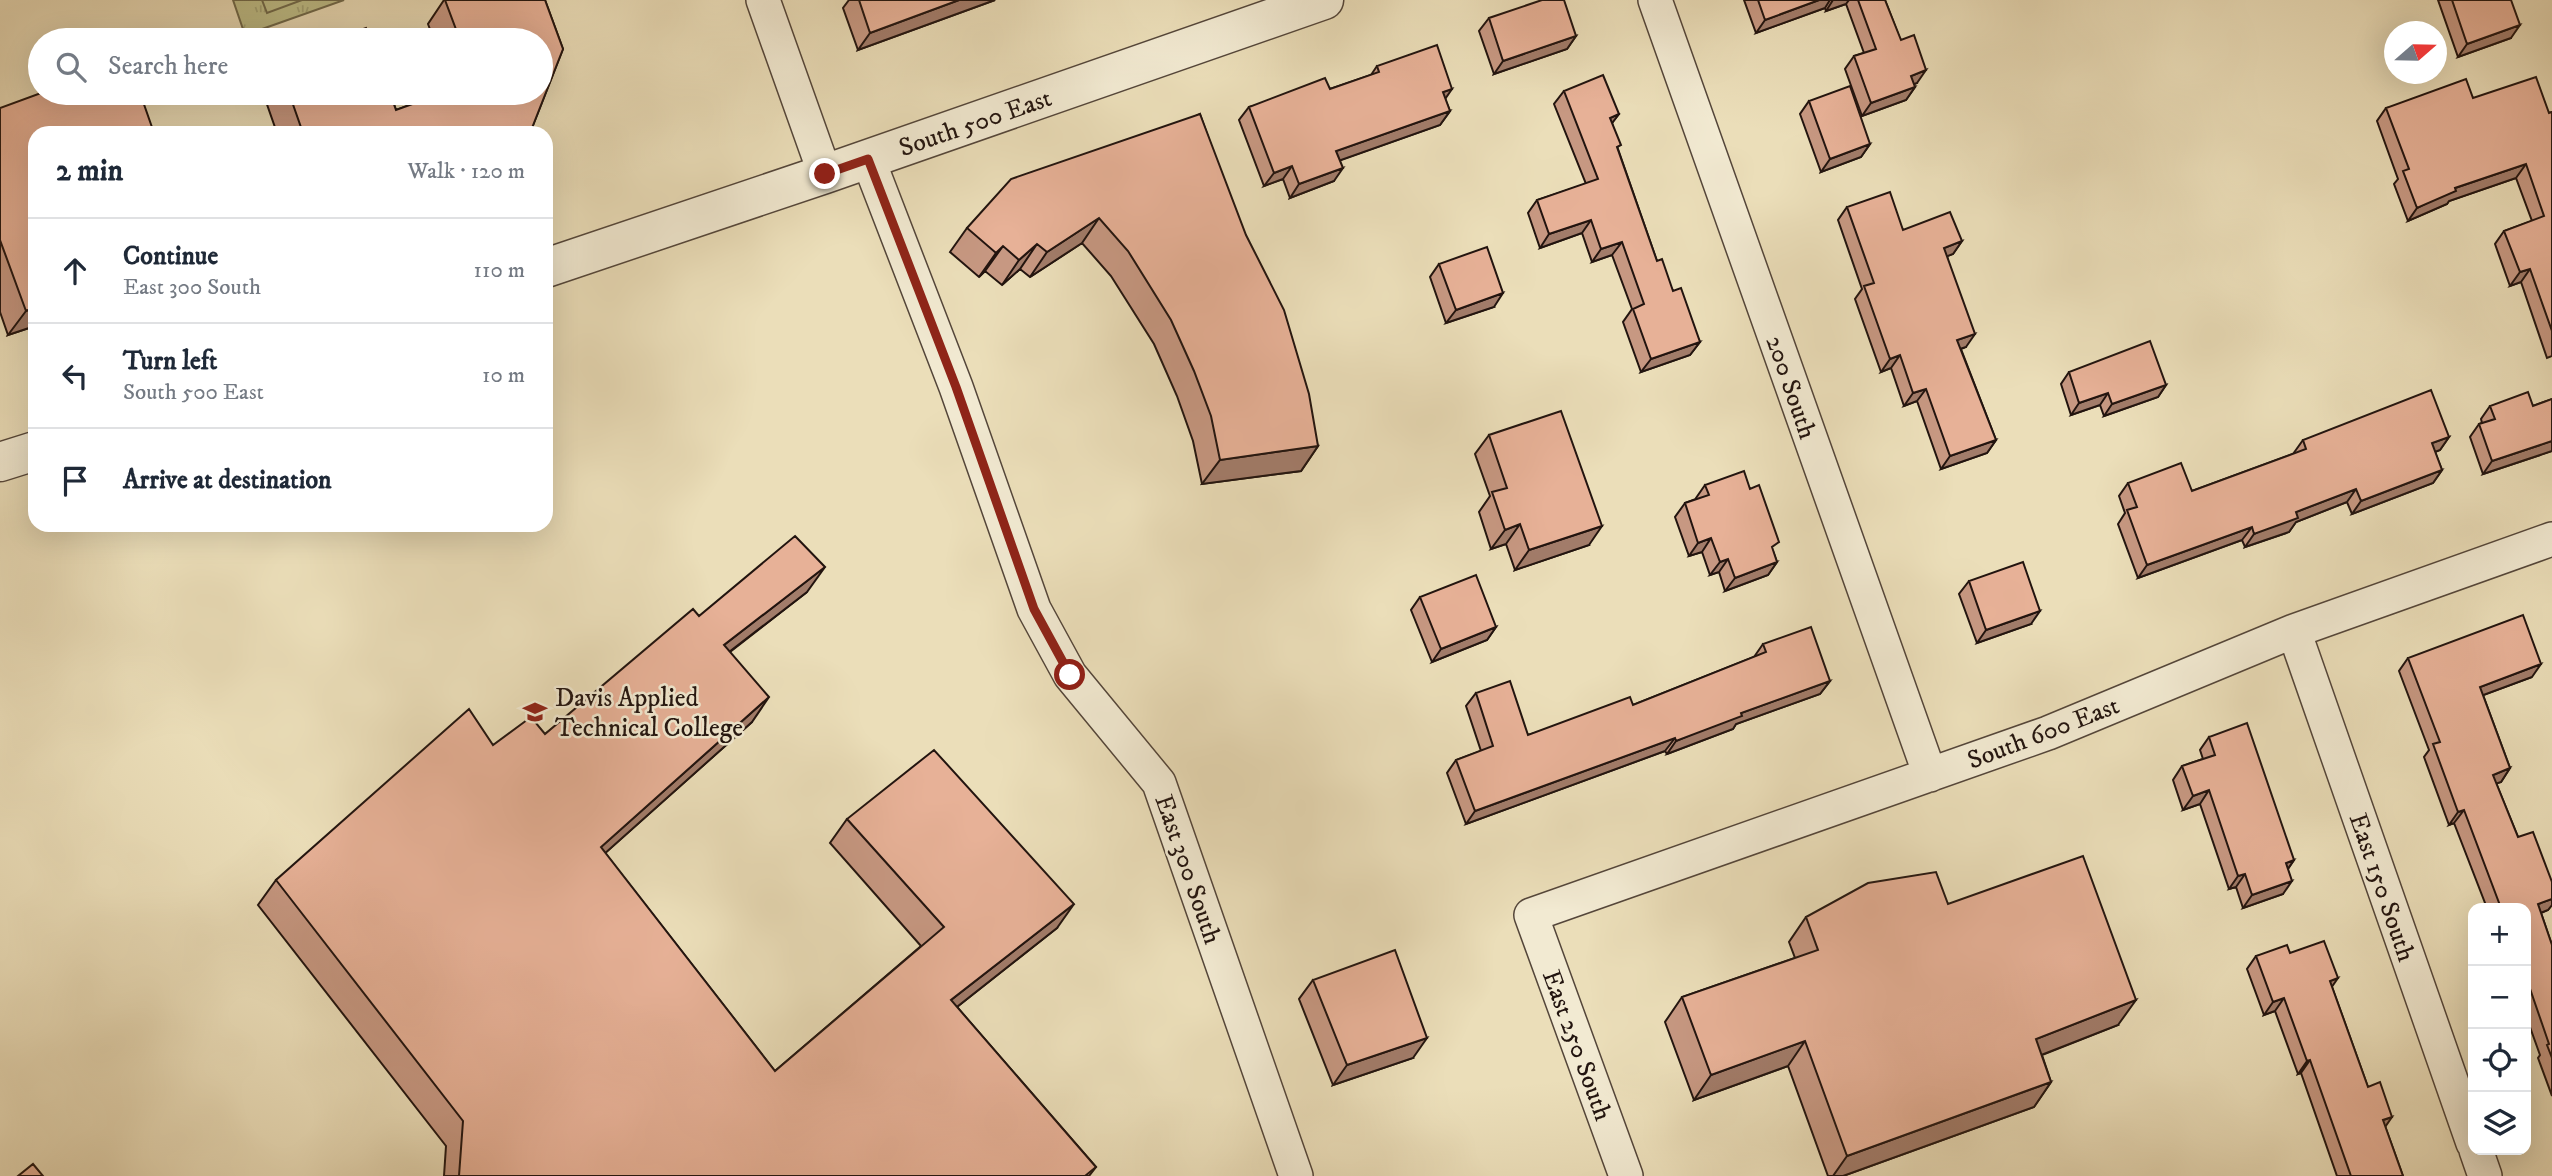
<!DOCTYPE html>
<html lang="en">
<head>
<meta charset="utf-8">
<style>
	body { margin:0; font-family:"IM FELL DW Pica",serif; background:#f2f2f3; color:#1f2937 }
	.controls { position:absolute; right:21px; bottom:21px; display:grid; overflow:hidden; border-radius:14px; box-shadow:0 7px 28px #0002 }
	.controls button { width:63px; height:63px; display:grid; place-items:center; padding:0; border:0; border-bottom:2px solid #e0e1e3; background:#fff; color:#1f2937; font:35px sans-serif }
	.compass { position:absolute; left:2384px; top:21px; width:63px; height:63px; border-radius:50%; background:#fff; box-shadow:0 7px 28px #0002; rotate:70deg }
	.stop { position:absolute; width:21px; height:21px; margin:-16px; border:5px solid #8f2418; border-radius:50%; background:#fff }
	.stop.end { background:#8f2418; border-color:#fff; box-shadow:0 2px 7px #0008 }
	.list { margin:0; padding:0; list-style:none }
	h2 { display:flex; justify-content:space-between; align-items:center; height:91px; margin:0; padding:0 28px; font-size:30px }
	h2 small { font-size:23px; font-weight:400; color:#747a83 }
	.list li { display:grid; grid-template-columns:46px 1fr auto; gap:21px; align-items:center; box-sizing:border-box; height:105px; padding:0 28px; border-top:2px solid #e0e1e3 }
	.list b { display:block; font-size:26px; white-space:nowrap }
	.list p { margin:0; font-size:23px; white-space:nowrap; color:#747a83 }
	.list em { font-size:23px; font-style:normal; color:#747a83 }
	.icon { flex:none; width:38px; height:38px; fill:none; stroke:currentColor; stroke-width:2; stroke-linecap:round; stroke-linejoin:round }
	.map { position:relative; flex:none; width:2552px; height:1176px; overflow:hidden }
	.search { position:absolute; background:#fff; box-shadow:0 7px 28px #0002; left:28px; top:28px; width:525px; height:77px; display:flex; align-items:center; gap:18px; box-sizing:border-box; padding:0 24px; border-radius:38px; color:#747a83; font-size:26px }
	.panel { position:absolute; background:#fff; box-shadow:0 7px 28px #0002; left:28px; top:126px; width:525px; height:406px; border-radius:21px }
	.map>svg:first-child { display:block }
	.park { fill:url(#park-tufts); stroke:#706a4c; stroke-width:2 }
	.pitch { fill:#bebf8a; stroke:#706a4c; stroke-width:2 }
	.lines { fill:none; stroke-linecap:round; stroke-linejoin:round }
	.minor-casing { stroke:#54463a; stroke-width:36 }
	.tertiary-casing { stroke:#54463a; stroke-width:41 }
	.minor { stroke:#f2ead2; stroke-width:33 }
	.tertiary { stroke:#f2ead2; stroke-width:38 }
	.wall { fill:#c79882; stroke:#22140f; stroke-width:2 }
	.shaded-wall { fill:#a27c6a; stroke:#22140f; stroke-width:2 }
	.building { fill:#e7b197; stroke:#22140f; stroke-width:2 }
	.route { stroke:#8f2418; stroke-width:9 }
	.labels { text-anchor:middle; stroke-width:5; stroke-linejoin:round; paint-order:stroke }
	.street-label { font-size:26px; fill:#22140f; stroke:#f2ead2 }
	.poi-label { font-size:26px; fill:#22140f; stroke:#f2ead2; text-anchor:start }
</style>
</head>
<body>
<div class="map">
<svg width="2552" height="1176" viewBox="0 0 2552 1176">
	<defs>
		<pattern id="park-tufts" width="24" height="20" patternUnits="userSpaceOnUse" patternTransform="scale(1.75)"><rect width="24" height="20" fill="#bebf8a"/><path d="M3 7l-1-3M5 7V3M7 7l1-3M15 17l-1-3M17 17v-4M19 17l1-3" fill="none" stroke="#a3a376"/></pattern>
	</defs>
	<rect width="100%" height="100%" fill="#ebdeb9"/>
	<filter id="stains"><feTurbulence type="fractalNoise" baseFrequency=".00286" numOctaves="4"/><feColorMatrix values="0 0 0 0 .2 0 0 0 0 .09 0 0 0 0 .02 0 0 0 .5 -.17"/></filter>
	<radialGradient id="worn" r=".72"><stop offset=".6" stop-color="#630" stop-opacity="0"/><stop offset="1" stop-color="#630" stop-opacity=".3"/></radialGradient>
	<path class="park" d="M233,0H344L245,35Z"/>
	<path class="pitch" d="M262,0H302L267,13Z"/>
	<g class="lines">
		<g class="minor-casing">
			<path id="minor" d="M763,0L825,174
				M1655,0L1930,775
				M868,159L956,387L1034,609L1070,675L1159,783L1296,1176
				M2294,631L2473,1143
				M2476,1150L2485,1176
				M1626,1176L1531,915L2048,733L2294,631L2552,539"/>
		</g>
		<g class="tertiary-casing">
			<path id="tertiary" d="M546,268L825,174L1324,0
				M0,462L35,451"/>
		</g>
		<use href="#minor" class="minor"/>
		<use href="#tertiary" class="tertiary"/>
	</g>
	<path class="wall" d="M444,0H545L563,49L530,133H277L263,93H390L396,110L443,93H541V40H434L428,24Z
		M849,0H995L858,50L843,8Z
		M1744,0H1885L1917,83L1914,84L1915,87L1906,100L1862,116L1845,69L1854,56L1864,53L1846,4L1826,11L1825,8L1756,33Z
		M2438,0H2511V38L2458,57Z
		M1489,18L1576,36L1567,49L1494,74L1479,31Z
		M1377,66L1445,99L1450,111L1440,125L1340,160L1334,181L1290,198L1283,179L1264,186L1239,120L1249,107L1330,89L1371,75Z
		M1564,91L1619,114L1612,123L1618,149L1657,261L1700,342L1690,355L1641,372L1623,322L1632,309L1612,255L1592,262L1582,233L1540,248L1528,213L1537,200L1586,184L1554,104Z
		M2473,98L2549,113L2552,112V356L2547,358L2521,282L2510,286L2495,244L2504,231L2532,221L2516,178L2449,201L2447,204L2408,221L2394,184L2398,179L2377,121L2386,108Z
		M1809,101L1870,144L1861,157L1821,172L1800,114Z
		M0,108L35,133V326L8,335L0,312Z
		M1200,114L1318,446L1301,471L1202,484L1193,441L1177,396L1154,344L1111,276L1082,243L1030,277L1020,269L1002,285L985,271L979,277L950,252L967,228Z
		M1847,207L1903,230L1962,241L1953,254L1947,256L1966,347L1961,349L1996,440L1987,453L1941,469L1917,401L1904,406L1891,368L1881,372L1855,299L1862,289L1838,220Z
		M1439,264L1494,307L1446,323L1430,277Z
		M2069,372L2166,385L2158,397L2104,416L2100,405L2071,415L2061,384Z
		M2552,399V451L2483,474L2470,437L2479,424L2482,423L2481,419L2490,406H2533Z
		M1489,435L1589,545L1515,570L1506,544L1491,549L1479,512L1490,496L1475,454Z
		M2449,437L2440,450L2435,452L2442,470L2433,483L2352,514L2347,502L2296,522L2289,532L2245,547L2242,540L2138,578L2118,524L2125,513L2119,496L2128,483L2192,491L2293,454L2303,440Z
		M1705,485L1773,551L1777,562L1768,575L1725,591L1719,572L1710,575L1702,552L1689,556L1675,517L1685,503L1696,499V498Z
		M1969,581L2031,624L1977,643L1959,594Z
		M807,592L730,652L752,722L605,853L775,1071L921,946L830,843L847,819L1057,928L957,1007L1096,1167L1089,1176H444L446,1146L258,905L276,880L493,745L545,734L699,616Z
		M1420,597L1496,627L1487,640L1432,662L1411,610Z
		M1763,644L1830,681L1820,694L1736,724L1733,729L1667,754L1665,751L1466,824L1447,773L1456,760L1481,751L1466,706L1476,693L1528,735L1633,705L1754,657Z
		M2408,658L2532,677L2483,695L2510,768L2501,782L2496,783L2518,837L2552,882V905L2548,910L2541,913L2552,945V1096L2538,1058L2540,1055L2526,1016V908H2487L2454,823L2449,825L2424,757L2429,750L2399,671Z
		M2209,737L2294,860L2288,869L2283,894L2243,908L2236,887L2229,889L2200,804L2183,810L2173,780L2182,766L2203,759L2200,750Z
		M1948,904L2118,1025L2042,1055L2051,1082L2034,1107L1843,1176H1828L1788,1066L1694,1100L1665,1022L1682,997L1795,958L1789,942L1806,917Z
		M2290,953L2332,987L2368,1087L2385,1126L2403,1176H2337L2301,1073L2298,1074L2275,1011L2264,1015L2247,969L2256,956Z
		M1313,980L1413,1058L1333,1085L1299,999Z"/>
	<path class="shaded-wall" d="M959,0H995L858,50L870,33Z
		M1819,0H1830L1825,8L1756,33L1765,20Z
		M1833,0H1849L1846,4L1826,11Z
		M2520,25L2511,38L2458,57L2467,44Z
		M1576,36L1567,49L1494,74L1503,61Z
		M1926,70L1917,83L1902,89L1911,76Z
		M1915,87L1906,100L1862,116L1871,103Z
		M1452,89L1443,102V92Z
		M1450,111L1440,125L1327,165L1336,151Z
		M1619,114L1609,127L1610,118Z
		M1870,144L1861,157L1821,172L1830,159Z
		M2526,164L2516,178L2449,201L2447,204L2408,221L2417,208L2455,188Z
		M1292,166L1283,179L1264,186L1274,173Z
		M1343,168L1334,181L1290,198L1299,184Z
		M1099,218L1082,243L1030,277L1047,252Z
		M1591,220L1582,233L1540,248L1549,234Z
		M1962,241L1953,254L1935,261L1944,248Z
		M1622,242L1612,255L1592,262L1601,249Z
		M1037,244L1020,269L1002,285L1019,260Z
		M1003,246L985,271L979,277L996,253Z
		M2530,269L2521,282L2510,286L2520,272Z
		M1503,293L1494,307L1446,323L1456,310Z
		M35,307V326L8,335L26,311Z
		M1975,334L1966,347L1948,353L1957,340Z
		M1700,342L1690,355L1641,372L1651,359Z
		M1900,355L1891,368L1881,372L1890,359Z
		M2166,385L2158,397L2104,416L2112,404Z
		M1926,389L1917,401L1904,406L1913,393Z
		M2108,393L2100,405L2071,415L2079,403Z
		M2449,437L2440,450L2422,457L2432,443Z
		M1996,440L1987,453L1941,469L1950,456Z
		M2552,441V451L2483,474L2492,461Z
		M1318,446L1301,471L1202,484L1220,460Z
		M2442,470L2433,483L2352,514L2361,501Z
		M2356,489L2347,502L2296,522L2289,532L2245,547L2254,534L2296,512Z
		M1520,524L1506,544L1491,549L1505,530Z
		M1602,526L1589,545L1515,570L1529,550Z
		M2252,527L2242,540L2138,578L2147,565Z
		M1711,538L1702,552L1689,556L1698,543Z
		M1728,559L1719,572L1710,575L1720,562Z
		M1777,562L1768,575L1725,591L1735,578Z
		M825,567L807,592L707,669L724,645Z
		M2040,611L2031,624L1977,643L1986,630Z
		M1496,627L1487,640L1432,662L1441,649Z
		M2541,664L2532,677L2470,700L2480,687Z
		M1830,681L1820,694L1736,724L1733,729L1667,754L1676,741L1741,713Z
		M769,697L752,722L584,872L601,847Z
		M1675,738L1665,751L1466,824L1475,811Z
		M2510,768L2501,782L2484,788L2493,775Z
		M2209,790L2200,804L2183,810L2193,796Z
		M2464,810L2454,823L2449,825L2458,812Z
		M2294,860L2285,873L2286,863Z
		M2245,874L2236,887L2229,889L2238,876Z
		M2292,881L2283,894L2243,908L2252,895Z
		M2552,899V905L2548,910L2529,917L2538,904Z
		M1074,904L1057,928L934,1025L951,1000Z
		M2338,978L2329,991L2330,981Z
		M2284,998L2275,1011L2264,1015L2273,1002Z
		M2136,1000L2118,1025L2018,1064L2036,1039Z
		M1427,1038L1413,1058L1333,1085L1347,1065Z
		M1805,1041L1788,1066L1694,1100L1711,1075Z
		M2310,1060L2301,1073L2298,1074L2307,1061Z
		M2051,1082L2034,1107L1843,1176H1833L1847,1156Z
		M2392,1117L2383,1130V1120Z"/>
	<path class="building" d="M445,0H545L563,49L530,133H303L289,93H390L396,110L443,93H541V40H460Z
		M859,0H959L870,33Z
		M1542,0H1564L1576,36L1503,61L1489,18Z
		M1758,0H1819L1765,20Z
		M1858,0H1885L1901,40L1914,35L1926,70L1911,76L1915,87L1871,103L1854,56L1876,49Z
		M2452,0H2511L2520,25L2467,44Z
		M366,28L371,40H332Z
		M1437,45L1452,89L1443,92L1450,111L1336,151L1343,168L1299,184L1292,166L1274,173L1249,107L1325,78L1330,89L1379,72L1377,66Z
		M1603,75L1619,114L1610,118L1621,145L1617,147L1657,261L1662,259L1673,291L1681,288L1700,342L1651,359L1633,309L1644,304L1622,242L1601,249L1591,220L1549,234L1537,200L1598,179L1564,91Z
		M2536,77L2549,113L2552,112V331L2530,269L2520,272L2504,231L2544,216L2526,164L2455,188L2456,191L2417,208L2403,171L2409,169L2386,108L2466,79L2473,98Z
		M1850,86L1870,144L1830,159L1809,101Z
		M41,93H140L154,133H35V307L26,311L0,240V108Z
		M1200,114L1246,235L1284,310L1309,394L1318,446L1220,460L1211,416L1194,371L1171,320L1128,251L1099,218L1047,252L1037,244L1019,260L1003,246L996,253L967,228L1011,179Z
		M1890,192L1903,230L1950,212L1962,241L1944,248L1975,334L1957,340L1996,440L1950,456L1926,389L1913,393L1900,355L1890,359L1864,286L1874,283L1847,207Z
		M1487,247L1503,293L1456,310L1439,264Z
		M2150,341L2166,385L2112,404L2108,393L2079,403L2069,372Z
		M2431,390L2449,437L2432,443L2442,470L2361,501L2356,489L2296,512L2298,518L2254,534L2252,527L2147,565L2127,510L2137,507L2128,483L2181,463L2192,491L2306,449L2303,440Z
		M2528,392L2533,406L2552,399V441L2492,461L2479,424L2495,419L2490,406Z
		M1561,411L1602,526L1529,550L1520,524L1505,530L1492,492L1507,488L1489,435Z
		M1744,471L1750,489L1759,485L1779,542L1772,547L1777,562L1735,578L1728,559L1720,562L1711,538L1698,543L1685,503L1709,495L1705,485Z
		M795,536L825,567L724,645L769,697L601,847L775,1071L944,927L847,819L934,750L1074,904L951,1000L1096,1167L1085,1176H459L463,1121L276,880L469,709L493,745L531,717L545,734L693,609L699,616Z
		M2023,562L2040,611L1986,630L1969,581Z
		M1476,575L1496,627L1441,649L1420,597Z
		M2523,615L2541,664L2480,687L2510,768L2493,775L2518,837L2533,832L2552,882V899L2538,904L2552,945V1058L2547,1045L2549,1044L2526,977V908H2501L2464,810L2458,812L2433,744L2440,742L2408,658Z
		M1811,627L1830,681L1741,713L1742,716L1676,741L1675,738L1475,811L1456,760L1493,746L1476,693L1510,681L1528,735L1630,697L1633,705L1766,652L1763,644Z
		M2247,723L2294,860L2286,863L2292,881L2252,895L2245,874L2238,876L2209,790L2193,796L2182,766L2215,755L2209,737Z
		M2083,856L2136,1000L2036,1039L2051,1082L1847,1156L1805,1041L1711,1075L1682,997L1818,950L1806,917L1868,883L1936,872L1948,904Z
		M2324,941L2338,978L2330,981L2368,1087L2380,1082L2392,1117L2383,1120L2403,1176H2351L2310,1060L2307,1061L2284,998L2273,1002L2256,956L2287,945L2290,953Z
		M1395,950L1427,1038L1347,1065L1313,980Z
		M33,1164L43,1176H18Z"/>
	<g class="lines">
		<path class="route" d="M825,174L868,159L956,387L1034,609L1070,675"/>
	</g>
	<defs>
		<g id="university-bare" transform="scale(1.89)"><path d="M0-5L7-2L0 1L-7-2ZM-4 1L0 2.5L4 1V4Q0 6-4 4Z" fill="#8f2418" stroke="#f2ead2" stroke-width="2.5" paint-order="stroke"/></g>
	</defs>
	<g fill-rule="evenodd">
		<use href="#university-bare" x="535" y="712"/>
	</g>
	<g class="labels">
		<g class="street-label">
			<text transform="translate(975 122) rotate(-19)" y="9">South 500 East</text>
			<text transform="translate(1792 387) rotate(71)" y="9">200 South</text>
			<text transform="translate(2043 732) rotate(-21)" y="9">South 600 East</text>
			<text transform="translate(1189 869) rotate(71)" y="9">East 300 South</text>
			<text transform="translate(2383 887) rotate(71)" y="9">East 150 South</text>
			<text transform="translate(1578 1045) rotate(70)" y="9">East 250 South</text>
		</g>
		<g class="poi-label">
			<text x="555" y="706">Davis Applied<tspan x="555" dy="30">Technical College</tspan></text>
		</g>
	</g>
	<rect width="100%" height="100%" filter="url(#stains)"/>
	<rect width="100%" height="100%" fill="url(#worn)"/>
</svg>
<div class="controls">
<button>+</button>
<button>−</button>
<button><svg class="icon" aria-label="locate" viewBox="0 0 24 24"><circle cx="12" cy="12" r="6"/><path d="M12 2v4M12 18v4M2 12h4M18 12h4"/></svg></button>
<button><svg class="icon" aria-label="layers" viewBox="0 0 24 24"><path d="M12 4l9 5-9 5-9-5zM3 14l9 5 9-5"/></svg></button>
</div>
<svg class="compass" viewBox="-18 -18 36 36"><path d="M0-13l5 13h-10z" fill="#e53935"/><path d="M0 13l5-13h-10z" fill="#747a83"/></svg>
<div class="stop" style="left:1070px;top:675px"></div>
<div class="stop end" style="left:825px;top:174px"></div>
<div class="search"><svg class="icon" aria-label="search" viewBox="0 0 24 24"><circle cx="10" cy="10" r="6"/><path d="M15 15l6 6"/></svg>Search here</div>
<section class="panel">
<h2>2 min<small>Walk · 120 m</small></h2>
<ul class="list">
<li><svg class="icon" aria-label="ahead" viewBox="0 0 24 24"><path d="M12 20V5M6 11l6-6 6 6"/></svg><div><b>Continue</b><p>East 300 South</p></div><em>110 m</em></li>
<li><svg class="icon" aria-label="left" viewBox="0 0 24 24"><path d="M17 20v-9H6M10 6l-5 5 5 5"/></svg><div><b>Turn left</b><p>South 500 East</p></div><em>10 m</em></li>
<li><svg class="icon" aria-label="arrive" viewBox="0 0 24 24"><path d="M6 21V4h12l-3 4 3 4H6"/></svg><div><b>Arrive at destination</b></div></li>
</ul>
</section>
</div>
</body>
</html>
